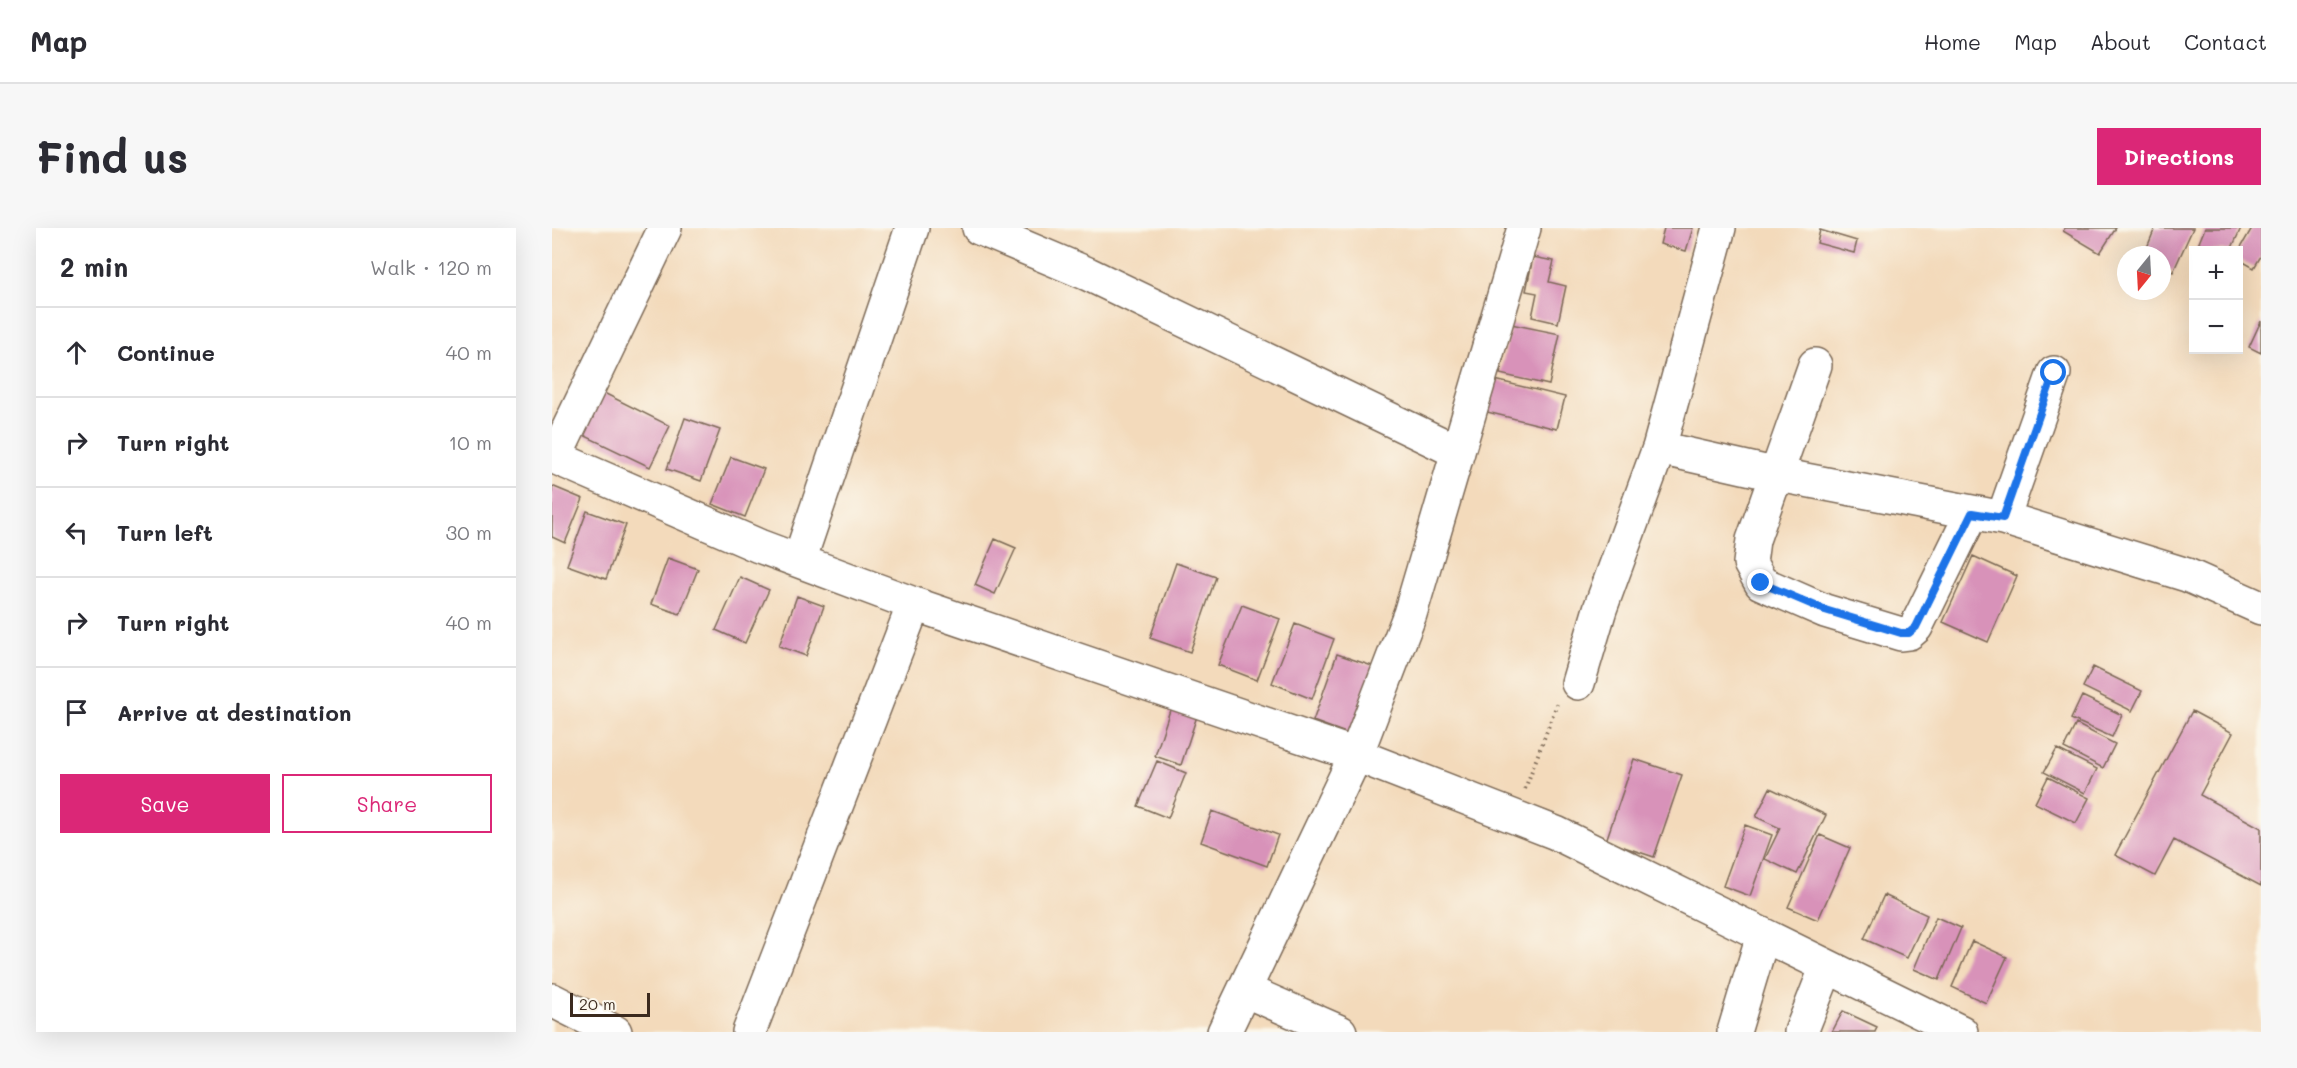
<!DOCTYPE html>
<html lang="en">
<head>
<meta charset="utf-8">
<style>
	body { margin:0; font-family:Mali,sans-serif; background:#f7f7f7; color:#2b2b33 }
	.controls { position:absolute; right:18px; top:18px; display:grid; overflow:hidden; border-radius:0px; box-shadow:0 6px 24px #0002 }
	.controls button { width:54px; height:54px; display:grid; place-items:center; padding:0; border:0; border-bottom:2px solid #e1e1e2; background:#fff; color:#2b2b33; font:30px sans-serif }
	.compass { position:absolute; left:1565px; top:18px; width:54px; height:54px; border-radius:50%; background:#fff; box-shadow:0 6px 24px #0002; rotate:198deg }
	.scale { position:absolute; left:18px; bottom:15px; width:80px; box-sizing:border-box; padding-left:6px; border:3px solid #3b2a1e; border-top:0; font-size:16px; line-height:21px; white-space:nowrap; color:#3b2a1e; -webkit-text-stroke:4px #fbf7ec; paint-order:stroke }
	.stop { position:absolute; width:18px; height:18px; margin:-14px; border:4px solid #1a73e8; border-radius:50%; background:#fff }
	.stop.end { background:#1a73e8; border-color:#fff; box-shadow:0 2px 6px #0008 }
	.list { margin:0; padding:0; list-style:none }
	h2 { display:flex; justify-content:space-between; align-items:center; height:78px; margin:0; padding:0 24px; font-size:26px }
	h2 small { font-size:20px; font-weight:400; color:#7c7c81 }
	.list li { display:grid; grid-template-columns:39px 1fr auto; gap:18px; align-items:center; box-sizing:border-box; height:90px; padding:0 24px; border-top:2px solid #e1e1e2 }
	.list b { display:block; font-size:22px; white-space:nowrap }
	.list em { font-size:20px; font-style:normal; color:#7c7c81 }
	.actions { display:flex; gap:12px; padding:18px 24px }
	.actions a { flex:1; padding:14px 0; border:2px solid #db2777; border-radius:0px; text-align:center; font-size:21px; color:#db2777 }
	.actions .main { background:#db2777; color:#fff }
	.icon { flex:none; width:33px; height:33px; fill:none; stroke:currentColor; stroke-width:2; stroke-linecap:round; stroke-linejoin:round }
	.map { position:relative; flex:none; width:1709px; height:804px; overflow:hidden; border-radius:0px }
	header { display:flex; align-items:center; gap:36px; box-sizing:border-box; height:84px; padding:0 30px; background:#fff; border-bottom:2px solid #e1e1e2 }
	header strong { font-size:28px }
	nav { display:flex; gap:33px; margin-inline-start:auto; font-size:21px }
	.intro { display:flex; align-items:center; justify-content:space-between; box-sizing:border-box; height:144px; padding:0 36px }
	h1 { margin:0; font-size:42px }
	.button { padding:15px 27px; border-radius:0px; background:#db2777; color:#fff; font-size:21px; font-weight:700 }
	main { display:flex; gap:36px; padding:0 36px }
	aside { flex:1; background:#fff; border-radius:0px; box-shadow:0 6px 24px #0002 }
	.map>svg:first-child { display:block }
	.building { fill:#d892b9 }
	.lines { fill:none; stroke-linecap:round; stroke-linejoin:round }
	.minor-casing { stroke:#7b6855; stroke-width:36 }
	.path { stroke:#7b6855; stroke-width:4; stroke-dasharray:1.5 4.5; stroke-linecap:butt }
	.minor { stroke:#fff; stroke-width:33 }
	.route { stroke:#1a73e8; stroke-width:8 }
</style>
</head>
<body>
<header>
<strong>Map</strong>
<nav><a>Home</a><a>Map</a><a>About</a><a>Contact</a></nav>
</header>
<div class="intro"><h1>Find us</h1><a class="button">Directions</a></div>
<main>
<aside>
<h2>2 min<small>Walk · 120 m</small></h2>
<ul class="list">
<li><svg class="icon" aria-label="ahead" viewBox="0 0 24 24"><path d="M12 20V5M6 11l6-6 6 6"/></svg><div><b>Continue</b></div><em>40 m</em></li>
<li><svg class="icon" aria-label="right" viewBox="0 0 24 24"><path d="M7 20v-9h11M14 6l5 5-5 5"/></svg><div><b>Turn right</b></div><em>10 m</em></li>
<li><svg class="icon" aria-label="left" viewBox="0 0 24 24"><path d="M17 20v-9H6M10 6l-5 5 5 5"/></svg><div><b>Turn left</b></div><em>30 m</em></li>
<li><svg class="icon" aria-label="right" viewBox="0 0 24 24"><path d="M7 20v-9h11M14 6l5 5-5 5"/></svg><div><b>Turn right</b></div><em>40 m</em></li>
<li><svg class="icon" aria-label="arrive" viewBox="0 0 24 24"><path d="M6 21V4h12l-3 4 3 4H6"/></svg><div><b>Arrive at destination</b></div></li>
</ul>
<div class="actions"><a class="main">Save</a><a>Share</a></div>
</aside>
<div class="map">
<svg width="1709" height="804" viewBox="0 0 1709 804">
	<rect width="100%" height="100%" fill="#fbf7ec"/>
	<filter id="ink" filterUnits="userSpaceOnUse"><feTurbulence type="fractalNoise" baseFrequency=".0167" numOctaves="2"/><feDisplacementMap in="SourceGraphic" scale="12" xChannelSelector="R" yChannelSelector="G"/><feConvolveMatrix kernelMatrix="1 2 1 2 8 2 1 2 1" color-interpolation-filters="sRGB"/></filter>
	<filter id="wash" filterUnits="userSpaceOnUse"><feTurbulence type="fractalNoise" baseFrequency=".008" numOctaves="4" result="noise"/><feDisplacementMap in="SourceGraphic" scale="24" xChannelSelector="R" yChannelSelector="G"/><feGaussianBlur stdDeviation="1.35" result="paint"/><feColorMatrix in="noise" values="0 0 0 0 0 0 0 0 0 0 0 0 0 0 0 0 0 1.4 0 .05"/><feComposite in="paint" operator="in"/></filter>
	<g filter="url(#wash)">
		<rect width="100%" height="100%" fill="#f3dabb"/>
		<g id="blocks">
			<path class="building" d="M1112,0H1141L1134,23L1108,16Z
				M1513,0H1564L1548,25L1511,3Z
				M1603,0H1641L1621,44L1610,39V27H1592Z
				M1653,0H1689L1679,22H1644Z
				M1700,0H1709V28L1702,40L1686,31V24Z
				M1268,2L1305,13L1302,25L1265,15Z
				M981,29L1002,33L997,54L1014,58L1006,95L980,89L985,65L974,63Z
				M1709,93V125L1697,119Z
				M959,96L1008,106L997,157L948,146Z
				M943,152L1013,169L1005,201L935,184Z
				M46,162L118,198L98,239L25,204Z
				M133,190L168,202L149,253L115,241Z
				M179,229L212,241L193,289L160,276Z
				M0,258L31,271L13,315L0,309Z
				M35,283L74,297L54,351L15,337Z
				M443,311L464,320L443,366L423,357Z
				M1421,328L1465,348L1436,414L1391,394Z
				M116,330L146,341L128,386L99,376Z
				M624,335L664,349L638,424L598,410Z
				M188,349L217,362L193,415L164,402Z
				M245,368L272,378L254,428L227,418Z
				M690,377L728,391L705,452L666,437Z
				M743,396L782,411L760,471L720,455Z
				M785,426L826,440L802,508L761,493Z
				M1541,439L1590,463L1580,483L1531,459Z
				M1530,468L1570,487L1560,509L1519,491Z
				M619,479L645,488L629,537L603,528Z
				M1640,483L1681,505L1648,567L1709,600V658L1622,612L1603,648L1563,627Z
				M1524,496L1563,516L1551,540L1512,520Z
				M1505,521L1545,541L1533,565L1492,544Z
				M1082,531L1130,547L1102,629L1054,613Z
				M605,533L634,545L616,590L586,578Z
				M1496,549L1537,570L1524,595L1483,575Z
				M1218,560L1274,587L1245,646L1213,631L1228,600L1204,589Z
				M660,583L726,607L715,638L649,614Z
				M1193,597L1220,607L1198,668L1171,658Z
				M1268,607L1298,620L1266,692L1236,679Z
				M1332,667L1375,687L1355,730L1312,711Z
				M1384,689L1409,700L1387,752L1362,741Z
				M1420,713L1455,729L1434,775L1400,759Z
				M1291,783L1325,799L1323,804H1280Z"/>
		</g>
	</g>
	<g filter="url(#ink)">
		<use href="#blocks" fill-opacity="0" stroke="#7b6855" stroke-width="1.5"/>
		<g class="lines">
			<g class="minor-casing">
				<path id="minor" d="M427,0L536,46L906,224
					M1263,137L1201,312L1198,335L1209,355L1273,383L1349,406L1357,405L1364,399L1420,285
					M1107,220L1167,0
					M0,228L207,318L362,376L804,527L1004,605L1409,804
					M3,229L113,0
					M1451,290L1502,145
					M247,333L360,0
					M1026,455L1048,381L1107,220L1222,246L1451,290L1635,347L1709,380
					M692,762L788,804
					M0,772L63,804
					M197,804L362,376
					M672,804L804,527L858,386L972,0
					M1182,804L1211,707
					M1249,804L1275,738"/>
			</g>
			<path class="path" d="M973,561L1005,476"/>
			<use href="#minor" class="minor"/>
		</g>
	</g>
	<g class="lines" filter="url(#ink)">
		<path class="route" d="M1209,355L1273,382L1349,405H1357L1364,399L1420,285L1451,290L1502,145"/>
	</g>
</svg>
<div class="controls">
<button>+</button>
<button>−</button>
</div>
<svg class="compass" viewBox="-18 -18 36 36"><path d="M0-13l5 13h-10z" fill="#e53935"/><path d="M0 13l5-13h-10z" fill="#7c7c81"/></svg>
<div class="scale">20 m</div>
<div class="stop" style="left:1502px;top:145px"></div>
<div class="stop end" style="left:1209px;top:355px"></div>
</div>
</main>
</body>
</html>
